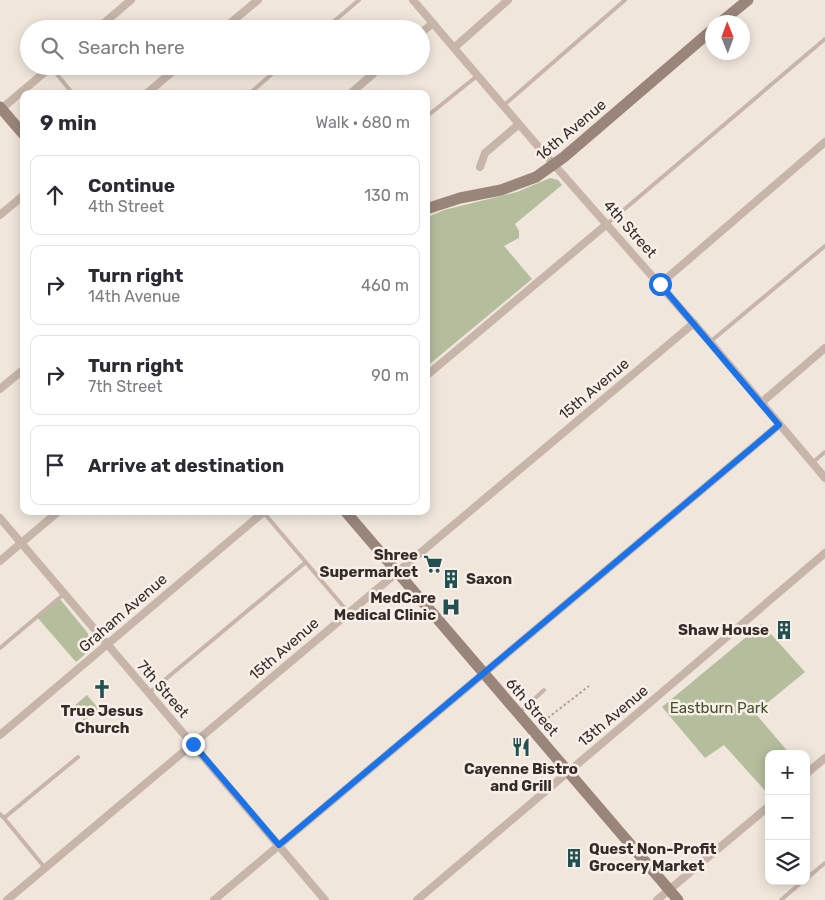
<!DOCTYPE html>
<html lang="en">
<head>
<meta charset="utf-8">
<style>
	body { margin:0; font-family:Rubik,sans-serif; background:#f7f7f7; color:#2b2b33 }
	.controls { position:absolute; right:15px; bottom:15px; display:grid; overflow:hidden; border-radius:10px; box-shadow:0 2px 12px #0003 }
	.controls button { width:45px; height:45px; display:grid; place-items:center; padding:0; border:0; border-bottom:1px solid #e1e1e2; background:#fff; color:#2b2b33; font:25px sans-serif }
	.compass { position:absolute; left:705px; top:15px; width:45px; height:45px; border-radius:50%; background:#fff; box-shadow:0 2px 12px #0003; rotate:359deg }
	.stop { position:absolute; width:15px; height:15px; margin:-11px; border:4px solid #1a73e8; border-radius:50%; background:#fff }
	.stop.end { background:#1a73e8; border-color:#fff; box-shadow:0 1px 5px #0008 }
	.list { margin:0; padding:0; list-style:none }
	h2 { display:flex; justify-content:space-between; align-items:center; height:65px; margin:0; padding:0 20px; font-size:21px }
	h2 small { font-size:16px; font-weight:400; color:#7c7c81 }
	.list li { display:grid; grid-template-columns:32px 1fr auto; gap:15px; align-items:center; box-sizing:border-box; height:80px; margin:0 10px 10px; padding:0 10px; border:1px solid #e1e1e2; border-radius:10px }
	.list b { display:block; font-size:19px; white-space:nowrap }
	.list p { margin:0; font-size:16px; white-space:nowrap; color:#7c7c81 }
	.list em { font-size:16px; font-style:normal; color:#7c7c81 }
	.icon { flex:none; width:28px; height:28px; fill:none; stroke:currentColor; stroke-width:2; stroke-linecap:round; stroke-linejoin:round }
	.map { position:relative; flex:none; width:825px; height:900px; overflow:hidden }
	.search { position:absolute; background:#fff; box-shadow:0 2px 12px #0003; left:20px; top:20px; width:410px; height:55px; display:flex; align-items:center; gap:12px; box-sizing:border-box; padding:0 18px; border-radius:28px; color:#7c7c81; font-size:19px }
	.panel { position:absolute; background:#fff; box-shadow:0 2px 12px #0003; left:20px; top:90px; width:410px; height:425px; border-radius:10px }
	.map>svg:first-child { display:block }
	.green { fill:#b4be9d }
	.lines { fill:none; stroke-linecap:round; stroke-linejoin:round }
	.path { stroke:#b3a093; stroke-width:2; stroke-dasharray:2.5 2.5; stroke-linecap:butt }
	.lane { stroke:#c7b5a9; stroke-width:4 }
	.street { stroke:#c7b5a9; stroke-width:8 }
	.secondary { stroke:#9a857a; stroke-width:11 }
	.route { stroke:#1a73e8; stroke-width:6 }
	.labels { text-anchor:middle; stroke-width:5; stroke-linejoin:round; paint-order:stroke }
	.street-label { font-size:15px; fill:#352c28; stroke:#f8f0e8 }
	.poi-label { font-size:15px; font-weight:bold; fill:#352c28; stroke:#f8f0e8; text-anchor:end }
	.park-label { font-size:15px; fill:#45512e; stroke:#f8f0e8 }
</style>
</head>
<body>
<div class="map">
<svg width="825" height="900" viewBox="0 0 825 900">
	<rect width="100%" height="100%" fill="#f0e6dc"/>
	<path class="green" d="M550,178L558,180L562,185L515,224L519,231V238L504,246L532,279L426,367V218L444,210L517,192Z
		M59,598L87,632C94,647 87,653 76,662L36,616Z
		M762,624L805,672L755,713L790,754H769V795L724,745L705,758L662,707Z
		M87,695L99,709L84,721L73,707Z"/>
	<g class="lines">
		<path class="path" d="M540,724L589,686"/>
		<path class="lane" d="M325,29L359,0
			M51,67L73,94
			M249,94L281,66
			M503,106L625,0
			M426,117L477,76
			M607,224L825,39
			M710,342L825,246
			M812,463L825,452
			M264,513L348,612
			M0,648L64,594
			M149,693L306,562
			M520,712L544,690
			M0,814L4,818L78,757
			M4,818L45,868
			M806,879L825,863
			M781,900L803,881"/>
		<path class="street" d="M413,0L542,151L710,342L825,478
			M97,29L131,0
			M223,29L258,0
			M421,33L433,23
			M455,47L508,0
			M146,94L179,66
			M350,94L382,66
			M0,110L52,66
			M480,167L485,153L519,124
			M0,215L24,195
			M660,284L825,142
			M426,376L607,224
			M0,389L24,369
			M761,403L825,348
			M0,518L325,900
			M0,561L59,511
			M0,735L265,511
			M806,774L825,758
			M7,900L694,323
			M214,900L779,425
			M417,900L646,706L825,553
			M657,900L769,806"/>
		<path class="secondary" d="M721,22L748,0
			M0,107L24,135
			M426,209L460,198L501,190L536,177L564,157L712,30
			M345,511L678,900"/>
	</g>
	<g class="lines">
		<path class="route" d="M193,744L279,845L779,425L660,284"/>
	</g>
	<defs>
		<g id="supermarket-bare" transform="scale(1.5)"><path d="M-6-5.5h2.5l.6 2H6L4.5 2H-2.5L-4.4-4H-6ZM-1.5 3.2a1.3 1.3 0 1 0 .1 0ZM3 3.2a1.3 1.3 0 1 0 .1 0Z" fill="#215153" stroke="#f8f0e8" stroke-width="2.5" paint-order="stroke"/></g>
		<g id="building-bare" transform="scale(1.5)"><path d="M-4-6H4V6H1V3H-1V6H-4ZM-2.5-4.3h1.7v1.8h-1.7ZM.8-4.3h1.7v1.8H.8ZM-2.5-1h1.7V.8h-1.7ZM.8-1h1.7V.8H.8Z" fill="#215153" stroke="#f8f0e8" stroke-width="2.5" paint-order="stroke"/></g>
		<g id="hospital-bare" transform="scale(1.5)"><path d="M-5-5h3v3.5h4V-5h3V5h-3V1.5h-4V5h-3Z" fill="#215153" stroke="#f8f0e8" stroke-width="2.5" paint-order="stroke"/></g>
		<g id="church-bare" transform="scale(1.5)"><path d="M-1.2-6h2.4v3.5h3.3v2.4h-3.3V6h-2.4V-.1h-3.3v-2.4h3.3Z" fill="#215153" stroke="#f8f0e8" stroke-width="2.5" paint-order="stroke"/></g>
		<g id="restaurant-bare" transform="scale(1.5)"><path d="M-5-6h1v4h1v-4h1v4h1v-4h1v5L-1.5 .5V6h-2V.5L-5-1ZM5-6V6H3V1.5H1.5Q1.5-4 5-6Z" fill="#215153" stroke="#f8f0e8" stroke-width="2.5" paint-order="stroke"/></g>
	</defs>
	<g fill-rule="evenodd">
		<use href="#supermarket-bare" x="433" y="564"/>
		<use href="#building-bare" x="451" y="579"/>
		<use href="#hospital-bare" x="451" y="607"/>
		<use href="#building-bare" x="784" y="630"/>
		<use href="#church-bare" x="102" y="689"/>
		<use href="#restaurant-bare" x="521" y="747"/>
		<use href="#building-bare" x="574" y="858"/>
	</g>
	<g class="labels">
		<g class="street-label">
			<text transform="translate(571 130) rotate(-40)" y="5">16th Avenue</text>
			<text transform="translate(630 229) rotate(48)" y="5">4th Street</text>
			<text transform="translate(594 389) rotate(-40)" y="5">15th Avenue</text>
			<text transform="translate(123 613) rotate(-41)" y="5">Graham Avenue</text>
			<text transform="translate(284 649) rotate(-41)" y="5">15th Avenue</text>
			<text transform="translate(163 689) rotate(49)" y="5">7th Street</text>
			<text transform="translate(532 707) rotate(49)" y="5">6th Street</text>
			<text transform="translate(613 716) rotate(-40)" y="5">13th Avenue</text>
		</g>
		<g class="poi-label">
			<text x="418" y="560">Shree<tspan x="418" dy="17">Supermarket</tspan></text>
			<text x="466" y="584" text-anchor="start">Saxon</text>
			<text x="436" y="603">MedCare<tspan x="436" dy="17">Medical Clinic</tspan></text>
			<text x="769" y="635">Shaw House</text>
			<text x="102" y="716" text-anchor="middle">True Jesus<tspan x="102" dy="17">Church</tspan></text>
			<text x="521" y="774" text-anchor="middle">Cayenne Bistro<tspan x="521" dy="17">and Grill</tspan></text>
			<text x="589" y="854" text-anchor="start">Quest Non-Profit<tspan x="589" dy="17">Grocery Market</tspan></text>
		</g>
		<g class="park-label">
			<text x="719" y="713">Eastburn Park</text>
		</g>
	</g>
</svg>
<div class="controls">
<button>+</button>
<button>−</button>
<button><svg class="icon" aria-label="layers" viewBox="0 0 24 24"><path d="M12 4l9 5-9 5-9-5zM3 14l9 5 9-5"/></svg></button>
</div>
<svg class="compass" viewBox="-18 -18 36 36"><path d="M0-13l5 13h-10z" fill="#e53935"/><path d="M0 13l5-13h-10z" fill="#7c7c81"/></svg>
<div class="stop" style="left:660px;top:284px"></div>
<div class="stop end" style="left:193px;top:744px"></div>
<div class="search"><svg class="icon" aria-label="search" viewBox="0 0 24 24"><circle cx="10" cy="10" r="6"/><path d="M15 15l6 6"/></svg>Search here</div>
<section class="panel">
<h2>9 min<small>Walk · 680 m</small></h2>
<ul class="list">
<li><svg class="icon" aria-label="ahead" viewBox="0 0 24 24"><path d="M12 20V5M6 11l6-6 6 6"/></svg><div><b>Continue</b><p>4th Street</p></div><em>130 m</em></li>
<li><svg class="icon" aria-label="right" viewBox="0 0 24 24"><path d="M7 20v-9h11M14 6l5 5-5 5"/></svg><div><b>Turn right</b><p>14th Avenue</p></div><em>460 m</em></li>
<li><svg class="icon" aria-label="right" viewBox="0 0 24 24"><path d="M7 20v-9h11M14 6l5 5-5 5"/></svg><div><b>Turn right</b><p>7th Street</p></div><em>90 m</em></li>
<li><svg class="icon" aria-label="arrive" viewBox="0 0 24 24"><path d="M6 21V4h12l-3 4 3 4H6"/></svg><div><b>Arrive at destination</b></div></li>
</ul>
</section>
</div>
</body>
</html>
